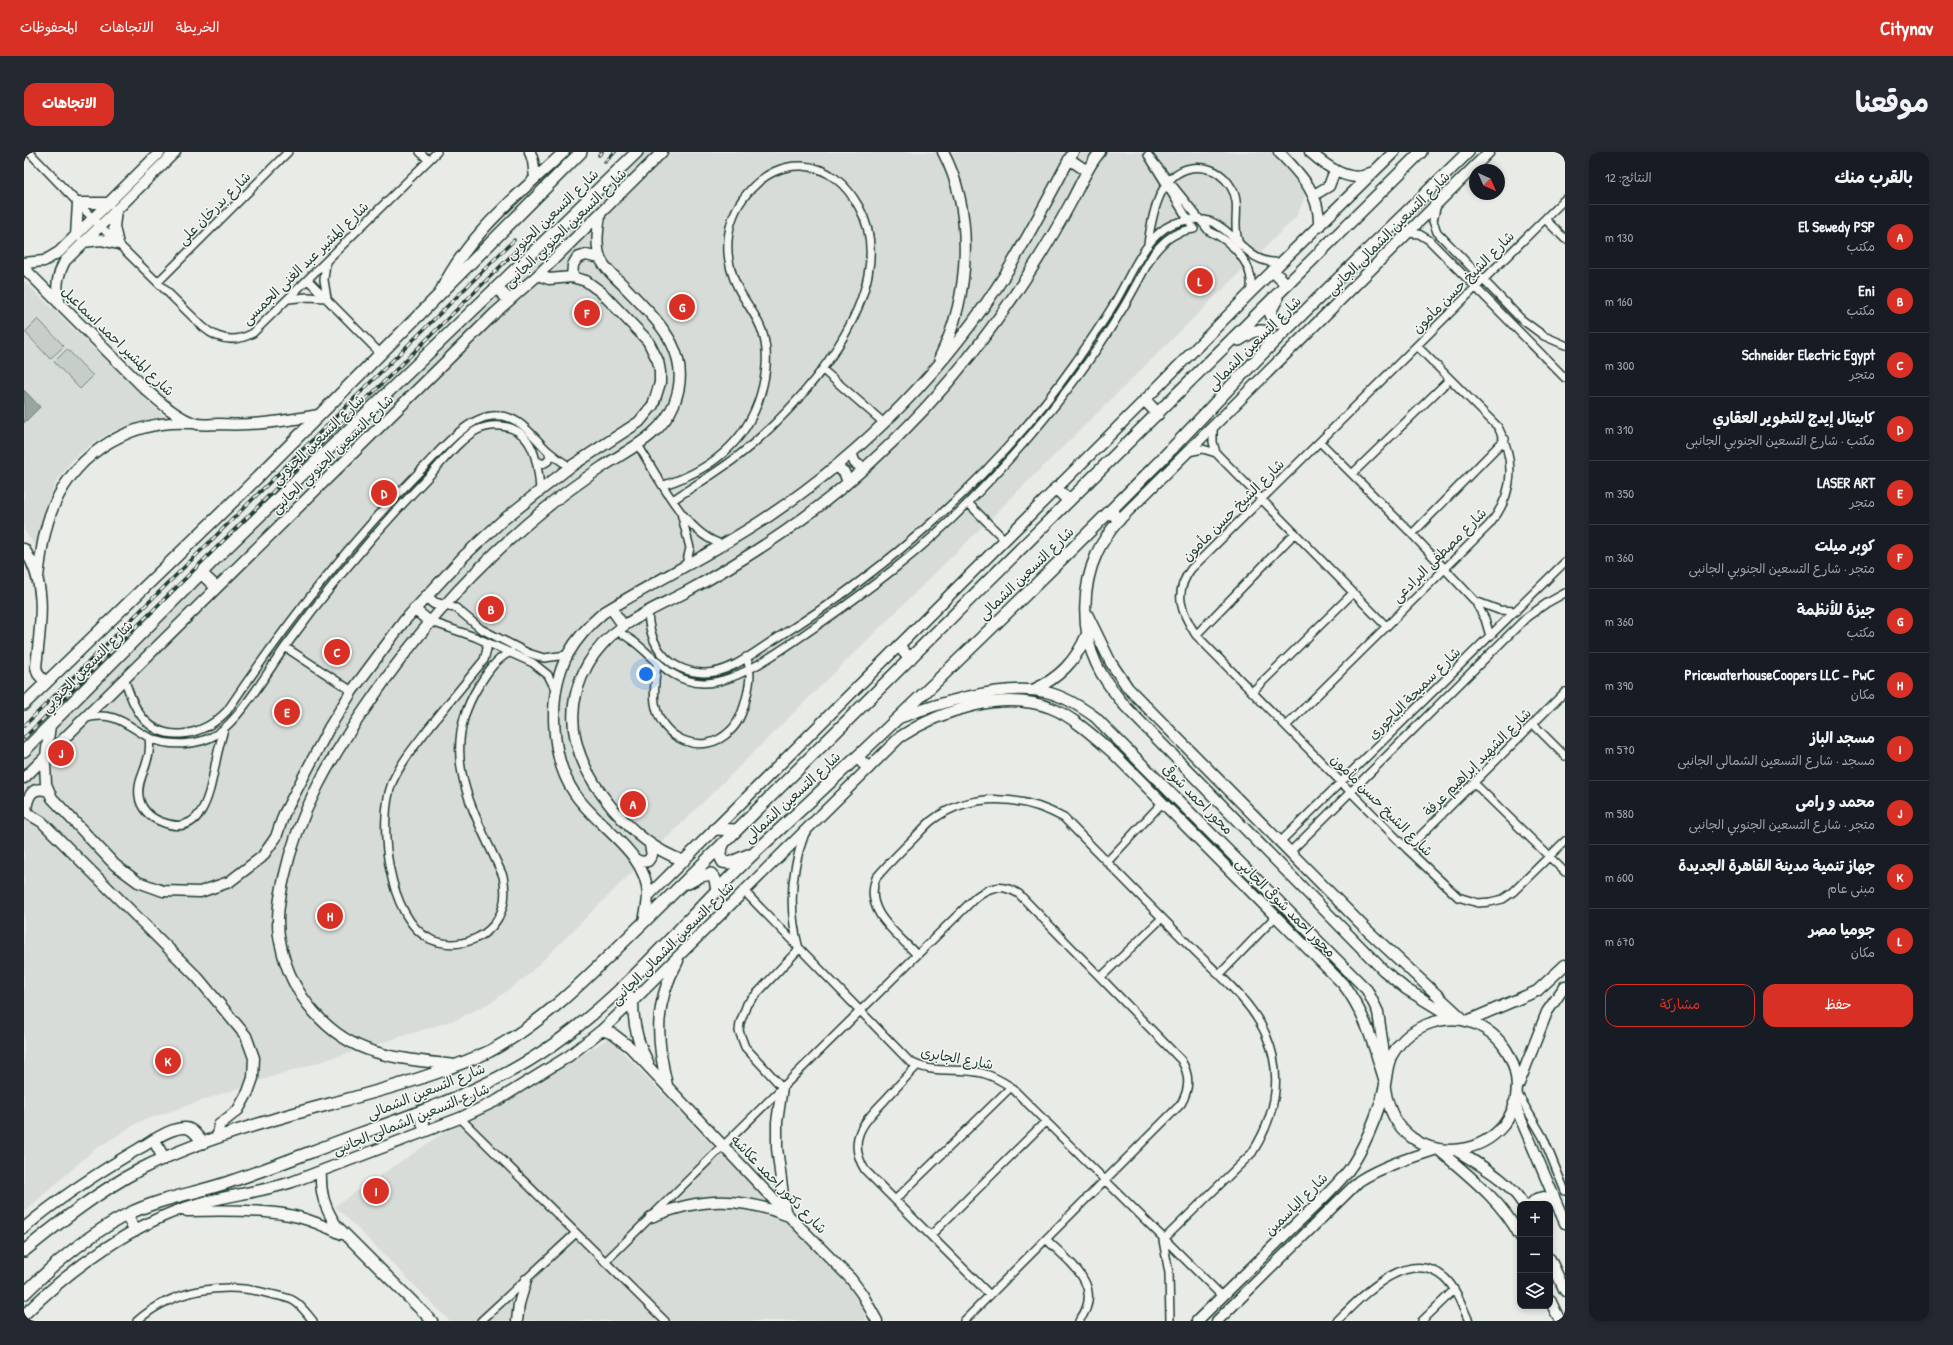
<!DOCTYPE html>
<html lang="ar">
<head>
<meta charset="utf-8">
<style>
	body { margin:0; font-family:"Patrick Hand","Playpen Sans Arabic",sans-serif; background:#242831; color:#f1f3f6; direction:rtl }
	.controls { position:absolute; right:12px; bottom:12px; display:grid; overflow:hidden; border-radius:8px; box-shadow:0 2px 6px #0003 }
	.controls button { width:36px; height:36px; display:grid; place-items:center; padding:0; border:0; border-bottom:1px solid #363941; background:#171b24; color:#f1f3f6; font:20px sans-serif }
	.compass { position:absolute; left:1445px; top:12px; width:36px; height:36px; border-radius:50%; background:#171b24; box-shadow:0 2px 6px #0003; rotate:135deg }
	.you { position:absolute; left:622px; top:522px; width:14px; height:14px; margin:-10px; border:3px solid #fff; border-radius:50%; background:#1a73e8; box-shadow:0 0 0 6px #1a73e833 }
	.badge { display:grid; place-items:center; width:26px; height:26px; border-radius:50%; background:#d93025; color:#fff; font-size:13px; font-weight:700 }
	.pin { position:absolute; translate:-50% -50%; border:2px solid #fff; box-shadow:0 1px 4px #0006 }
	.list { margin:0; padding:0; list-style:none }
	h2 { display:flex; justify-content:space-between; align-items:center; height:52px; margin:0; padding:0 16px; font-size:17px }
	h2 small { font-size:13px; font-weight:400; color:#9ea1a6 }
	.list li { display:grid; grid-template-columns:26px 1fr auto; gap:12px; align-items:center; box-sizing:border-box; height:64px; padding:0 16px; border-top:1px solid #363941 }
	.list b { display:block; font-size:15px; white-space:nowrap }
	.list p { margin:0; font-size:13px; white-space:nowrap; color:#9ea1a6 }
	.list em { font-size:13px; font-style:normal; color:#9ea1a6 }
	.actions { display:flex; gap:8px; padding:12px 16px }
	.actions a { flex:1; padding:9px 0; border:1px solid #d93025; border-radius:12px; text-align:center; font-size:14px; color:#d93025 }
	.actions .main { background:#d93025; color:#fff }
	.icon { flex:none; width:22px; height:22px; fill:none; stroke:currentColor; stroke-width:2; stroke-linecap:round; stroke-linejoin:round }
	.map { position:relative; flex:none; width:1541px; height:1169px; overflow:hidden; direction:ltr; border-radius:12px }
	header { display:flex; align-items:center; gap:24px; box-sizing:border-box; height:56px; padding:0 20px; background:#d93025; color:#fff }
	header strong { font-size:19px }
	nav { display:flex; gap:22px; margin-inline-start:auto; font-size:14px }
	.intro { display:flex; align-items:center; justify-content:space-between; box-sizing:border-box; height:96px; padding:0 24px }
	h1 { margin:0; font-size:28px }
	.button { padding:10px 18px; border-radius:12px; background:#d93025; color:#fff; font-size:14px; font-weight:700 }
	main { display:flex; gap:24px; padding:0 24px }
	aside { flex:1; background:#171b24; border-radius:12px; box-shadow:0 2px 6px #0003 }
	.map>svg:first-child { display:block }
	.built { fill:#d8dcd8 }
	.green { fill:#c7cec9; stroke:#73867e }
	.water { fill:#99a6a0; stroke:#687c75 }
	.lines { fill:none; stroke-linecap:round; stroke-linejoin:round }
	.street-casing { stroke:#1f3d34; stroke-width:10 }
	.secondary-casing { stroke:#1f3d34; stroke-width:13 }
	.primary-casing { stroke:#1f3d34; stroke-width:14 }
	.street { stroke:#f6f6f2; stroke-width:7 }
	.secondary { stroke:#f6f6f2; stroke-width:10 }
	.primary { stroke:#f6f6f2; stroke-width:11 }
	.rail-casing { stroke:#1f3d34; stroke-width:3.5 }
	.rail { stroke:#f6f6f2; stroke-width:2; stroke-dasharray:6; stroke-linecap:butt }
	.labels { text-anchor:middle; stroke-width:3; stroke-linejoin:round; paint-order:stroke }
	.street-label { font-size:14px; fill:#1f3d34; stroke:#f6f6f2 }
</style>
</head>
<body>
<header>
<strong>Citynav</strong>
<nav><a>الخريطة</a><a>الاتجاهات</a><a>المحفوظات</a></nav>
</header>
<div class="intro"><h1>موقعنا</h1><a class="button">الاتجاهات</a></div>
<main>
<aside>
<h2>بالقرب منك<small>النتائج: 12</small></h2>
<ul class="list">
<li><span class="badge">A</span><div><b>El Sewedy PSP</b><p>مكتب</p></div><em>130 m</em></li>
<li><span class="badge">B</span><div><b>Eni</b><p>مكتب</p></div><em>160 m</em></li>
<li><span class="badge">C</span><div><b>Schneider Electric Egypt</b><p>متجر</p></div><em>300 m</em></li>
<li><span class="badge">D</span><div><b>كابيتال إيدج للتطوير العقاري</b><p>مكتب · شارع التسعين الجنوبي الجانبى</p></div><em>310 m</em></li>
<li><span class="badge">E</span><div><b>LASER ART</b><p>متجر</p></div><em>350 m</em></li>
<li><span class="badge">F</span><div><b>كوبر ميلت</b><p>متجر · شارع التسعين الجنوبي الجانبى</p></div><em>360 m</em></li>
<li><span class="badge">G</span><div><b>جيزة للأنظمة</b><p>مكتب</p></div><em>360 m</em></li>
<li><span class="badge">H</span><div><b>PricewaterhouseCoopers LLC - PwC</b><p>مكان</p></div><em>390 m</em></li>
<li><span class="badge">I</span><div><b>مسجد الباز</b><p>مسجد · شارع التسعين الشمالى الجانبى</p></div><em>570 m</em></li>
<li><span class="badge">J</span><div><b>محمد و رامى</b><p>متجر · شارع التسعين الجنوبي الجانبى</p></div><em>580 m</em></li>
<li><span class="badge">K</span><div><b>جهاز تنمية مدينة القاهرة الجديدة</b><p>مبنى عام</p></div><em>600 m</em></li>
<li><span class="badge">L</span><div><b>جوميا مصر</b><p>مكان</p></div><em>670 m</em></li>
</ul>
<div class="actions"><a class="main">حفظ</a><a>مشاركة</a></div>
</aside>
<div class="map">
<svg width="1541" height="1169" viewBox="0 0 1541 1169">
	<rect width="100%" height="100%" fill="#e9ebe7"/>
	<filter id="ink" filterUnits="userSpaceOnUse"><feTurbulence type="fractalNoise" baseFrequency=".025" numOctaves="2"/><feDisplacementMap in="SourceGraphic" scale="8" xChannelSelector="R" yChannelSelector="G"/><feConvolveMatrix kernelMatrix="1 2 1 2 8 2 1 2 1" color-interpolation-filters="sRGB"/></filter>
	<g filter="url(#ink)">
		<path class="built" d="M611,0H1260L1281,33V45L1272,65L502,825L469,849L434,867L244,926L115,970L70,998L0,1060V606Z
			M0,129L141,265L121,268L89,279L69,291L49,307L32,330L22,354L14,398L0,378Z
			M585,886L836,1146L842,1169H426L311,1054L419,981L485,948Z"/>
		<path class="green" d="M14,167L40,194L26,207L1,180Z
			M43,197L69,224L56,237L30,210Z"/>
		<path class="water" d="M0,238L16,255L0,271Z"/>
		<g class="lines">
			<g class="street-casing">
				<path id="street" d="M5,0L76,74L179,175C194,188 211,191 229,181L413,0
					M396,0L404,8
					M1541,47L1167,417C1149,441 1157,460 1172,483L1383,697L1434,745L1454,751L1466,750L1479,747L1489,740L1541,689
					M1413,52L1409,69L1413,80L1497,167L1520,184L1541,193
					M1521,67L1541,87
					M1384,81L1395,82L1405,88L1541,226
					M1124,92C1128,62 1137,10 1180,16C1192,18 1201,25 1207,35C1218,52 1208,70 1214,88
					M284,128L356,201
					M134,130L264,0
					M265,147L283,145L303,146L300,128L302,110
					M799,218L860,271
					M1189,274V290L1192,301
					M1296,290L1388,382L1451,449L1461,467L1466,484
					M614,293C633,323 663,385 699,392
					M1164,300L1179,297L1192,301L1362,474
					M513,309L519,312L524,309L526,304L524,299
					M1328,322L1426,227
					M640,333C690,317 727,287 739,233C743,216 744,199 739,182C734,164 722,152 714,136C697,102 701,63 728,36C741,22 759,13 778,14C804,15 823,33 835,55C881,138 775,257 714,304C694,320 671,333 649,348
					M944,351L981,388
					M657,361L666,396L662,413
					M1388,382L1481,287
					M1451,449L1475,458L1492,459
					M419,454L432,456L457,477L504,501L520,506L543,503
					M624,459C625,493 643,519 679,521C705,522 729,501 750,488C866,416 972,323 1051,211C1064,192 1078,172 1090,152C1105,128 1121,83 1149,72C1209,49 1210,115 1257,110
					M405,469L451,485L509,511L524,523L532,539
					M592,479C625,493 639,530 679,531C713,532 760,496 788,477C843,439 897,399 944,351C1002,292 1057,227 1099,156C1110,138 1119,119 1130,101C1141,87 1152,79 1170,77L1124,3L1185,79C1208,89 1233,114 1226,141
					M1172,483L1271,381
					M462,490L463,497L460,508C441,531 422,554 403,578C390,595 376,612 368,631C353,670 364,767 406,787C435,800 471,785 479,754C482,744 481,734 479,724C451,661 412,603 454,535C463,521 471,507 487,500
					M261,495L328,539
					M633,511C632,524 629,538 631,551C636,587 679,606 706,579C716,570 720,556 723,543C726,530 728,518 722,505
					M100,526C105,540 109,554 118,565C142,594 181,582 203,559C261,473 324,392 398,317C415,300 442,266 468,264C495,261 507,283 524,299C531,305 538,310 546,315
					M1228,540L1329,441
					M62,566C91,559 101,572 124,585C144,595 174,594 193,582C217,566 244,519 261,495C306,433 353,378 406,323C419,309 437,286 453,278C461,274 469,273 478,274C510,278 514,311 516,337
					M1509,572L1541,604
					M1262,574L1465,373C1490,343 1492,309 1474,275L1393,194
					M125,585C126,593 126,601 123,609C120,621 113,631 115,644C116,656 126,666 138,670C180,687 186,638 192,609C194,598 197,588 200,577
					M1450,631L1541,720
					M1256,690L1541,410
					M1383,697L1541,540
					M1266,700L1503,465L1523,451L1541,441
					M1083,710L1139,650
					M720,739L885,909C907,923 934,915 958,921C969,924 978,929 987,935L1198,1144
					M893,803C873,781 839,759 852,726C861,715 871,705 881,695C890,687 898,677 907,669C947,639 999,643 1040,666C1083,710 1126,754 1170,798C1195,823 1228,850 1242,883C1260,924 1251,965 1228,1001L1139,1088L1145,1121L1146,1169
					M1195,823L1252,764
					M1077,825L1138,766
					M893,914C882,925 871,937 861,948C840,970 822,987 841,1018L966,1143
					M758,935L721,895L715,879L716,871L723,852L775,797C764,757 766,720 781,681
					M1492,939L1519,985L1541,1039
					M436,966L641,1169
					M871,1048L987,935
					M907,1083L1022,969
					M1022,1087C1045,1110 1082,1134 1055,1169
					M581,1110L952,745C966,734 979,732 995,742L1157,908C1166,923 1166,936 1157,952L940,1169
					M113,1169C149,1137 201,1129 246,1142C254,1144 263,1145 270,1149C277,1153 284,1163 289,1169
					M457,1169L552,1081
					M1313,1169C1338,1144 1384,1094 1421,1126C1433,1137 1438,1155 1445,1169
					M1398,1169L1430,1138"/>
			</g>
			<g class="secondary-casing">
				<path id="secondary" d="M506,0L509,9L511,26
					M1255,0C1276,22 1297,42 1295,75
					M1286,0C1301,13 1326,33 1346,21
					M1045,7L1063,19
					M1290,43L1305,34L1311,18
					M92,58L90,75L94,92
					M52,84L54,51H85
					M59,90L77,88L94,92
					M0,111L20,109L35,100L136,0
					M0,116L120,236C135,249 154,267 173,272C180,273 188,272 195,272C229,274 261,269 295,263
					M548,125L549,113L553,106L562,103L576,106
					M416,140C444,82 494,43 540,0
					M36,153C31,136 33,124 41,109L151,0
					M916,205C946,144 951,61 919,0
					M827,301L831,311L840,316
					M812,315L820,320L824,330
					M0,397C25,433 16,475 12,515L14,522L22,531
					M14,425C17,401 20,376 30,353C54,299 108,267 167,271
					M402,444L410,451L419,454
					M587,456L599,473
					M390,457L405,469
					M1063,462L1087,511L1104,536L1343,778L1439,867
					M1009,538C1035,526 1052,509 1063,482
					M875,566C915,551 979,531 1022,540C1040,544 1056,554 1071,565L1343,838L1354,860L1362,916
					M26,573L21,612L22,632L28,646L91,713L114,730L139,739L176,740L205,730L238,705L252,685L260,662L305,576L328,539L380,469L440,404L479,368L546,315L615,270L629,253L636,231V220L634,209L624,189L577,140L562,129L548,125L525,127L514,123
					M0,626L471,161L514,123L638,0
					M0,659L18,670L174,826L222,884L230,906L229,926L224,940L214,958L195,973L194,985
					M2,659C3,645 8,633 24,639
					M611,707L617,710L624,709L628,703L626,693
					M660,709C630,698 610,681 589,657C553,614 534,565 564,512C585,474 626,459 662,440C697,421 731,400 763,378C859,310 940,222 1003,124C1019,100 1033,76 1046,52C1056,34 1063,15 1076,0
					M624,744L1121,248L1226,141L1370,0
					M620,770C621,762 624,752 624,743C623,700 573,675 551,642C526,606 523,541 544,502C553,486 565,473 579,461C634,427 692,400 745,364C840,300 923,216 984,118C1007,80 1028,40 1049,0
					M609,849C609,871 613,891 624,910
					M1431,867L1382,837L1359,818L1101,554C1090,540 1079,527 1072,511C1057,479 1058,433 1073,401C1078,389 1086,379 1095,368L1465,0
					M1443,869L1513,839L1541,813
					M578,878L589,882L606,895L766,1065L827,1127L838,1142L853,1169
					M431,913C405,910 377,908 351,900C303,886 267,842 257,794C251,771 255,748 260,726C274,661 307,605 345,551C396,476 452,413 522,356C540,341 559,328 578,315C605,297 637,284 650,252C671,200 632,168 600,134C592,126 582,118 577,108C571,95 574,77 576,63
					M643,933C632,887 630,851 654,809
					M1494,934L1523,860L1541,834
					M758,935L753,970V996L761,1059
					M1490,951L1541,1071
					M1415,998C1445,1024 1477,1048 1496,1084
					M1432,998C1455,1013 1484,1027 1499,1052
					M297,1019C296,1040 300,1055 312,1073L408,1169
					M1507,1052L1512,1047L1520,1045L1531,1050
					M163,1059C195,1058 244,1057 274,1065C289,1069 303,1075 318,1082
					M627,1065C675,1046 714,1044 762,1063
					M0,1076C36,1045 75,1020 116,996C129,989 145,976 161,976C169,976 174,985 179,991
					M1526,1107L1541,1139
					M1526,1148L1536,1169
					M0,1163C46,1117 110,1070 173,1052C205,1043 237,1040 268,1030L436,966L474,948L545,904L578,878L609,849L876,585C917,558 980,538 1027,556C1048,564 1072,586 1089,601L1319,832C1342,862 1350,895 1361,930
					M493,1169L495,1152L502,1128
					M1173,1169C1206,1137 1238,1105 1271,1073C1289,1056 1308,1039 1324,1019C1338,1001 1355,960 1360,937C1363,926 1362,914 1368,903C1387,870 1429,857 1461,877C1478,887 1489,905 1492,924C1504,1007 1374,1032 1361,936
					M1193,1169L1335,1029C1359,1014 1385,1006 1413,997"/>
			</g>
			<g class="primary-casing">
				<path id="primary" d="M1249,119L1263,133
					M473,136L485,148
					M1253,147L1246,160C1250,174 1259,173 1270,169
					M1215,188L1230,179H1239L1242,182L1245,190L1241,198
					M1121,248L1134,262
					M1032,336L1045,349
					M1086,359L1095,368
					M177,421L192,435
					M875,494L886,507
					M0,552L222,337L557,0
					M0,599L193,405L613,0
					M833,605L844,616
					M691,677L712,678
					M699,693L695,702L699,710L705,711L724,703
					M664,731L677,724L687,722L691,727L693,739
					M597,836L609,849
					M395,960L401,978
					M130,988L140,1007
					M103,1063L111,1078
					M0,1099C37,1069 75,1039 117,1017C158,996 204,981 248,968C305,951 364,939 420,918C435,912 452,906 466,899C526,867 572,816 620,770L1397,0
					M0,1142C31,1111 65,1082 104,1062C137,1046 169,1042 202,1031C247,1016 291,998 335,982C403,958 471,934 530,892C610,836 669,757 741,691C872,570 1000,446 1126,319C1166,279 1203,237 1243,197C1309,131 1377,66 1444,0"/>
			</g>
			<use href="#street" class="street"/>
			<use href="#secondary" class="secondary"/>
			<use href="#primary" class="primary"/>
			<g class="rail-casing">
				<path id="rail" d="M575,3L578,0
					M581,10L591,0
					M0,574L490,88
					M0,586L496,95"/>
			</g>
			<use href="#rail" class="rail"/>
		</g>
	</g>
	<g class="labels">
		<g class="street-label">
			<text transform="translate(190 56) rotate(-45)" y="5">شارع بدرخان على</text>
			<text transform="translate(528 62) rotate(-44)" y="5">شارع التسعين الجنوبي</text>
			<text transform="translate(541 76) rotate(-44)" y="5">شارع التسعين الجنوبي الجانبى</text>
			<text transform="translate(1364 81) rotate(-45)" y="5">شارع التسعين الشمالى الجانبى</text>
			<text transform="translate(281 111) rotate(-44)" y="5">شارع المشير عبد الغنى الجمسى</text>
			<text transform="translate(1439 130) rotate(-45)" y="5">شارع الشيخ حسن مأمون</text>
			<text transform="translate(94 189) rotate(44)" y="5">شارع المشير احمد اسماعيل</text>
			<text transform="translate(1230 191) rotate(-45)" y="5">شارع التسعين الشمالى</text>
			<text transform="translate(294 287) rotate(-44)" y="5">شارع التسعين الجنوبي</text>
			<text transform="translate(308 302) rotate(-44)" y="5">شارع التسعين الجنوبي الجانبى</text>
			<text transform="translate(1209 358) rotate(-45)" y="5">شارع الشيخ حسن مأمون</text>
			<text transform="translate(1415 403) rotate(-45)" y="5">شارع مصطفى البرادعى</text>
			<text transform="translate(1002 421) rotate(-44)" y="5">شارع التسعين الشمالى</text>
			<text transform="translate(63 514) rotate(-45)" y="5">شارع التسعين الجنوبي</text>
			<text transform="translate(1390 541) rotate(-45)" y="5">شارع سميحة الباجورى</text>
			<text transform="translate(1453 610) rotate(-45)" y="5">شارع الشهيد إبراهيم عرفة</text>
			<text transform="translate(768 645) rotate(-43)" y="5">شارع التسعين الشمالى</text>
			<text transform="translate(1174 647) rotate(45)" y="5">محور احمد شوقى</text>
			<text transform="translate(1358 653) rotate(45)" y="5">شارع الشيخ حسن مأمون</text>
			<text transform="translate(1262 755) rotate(45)" y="5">محور احمد شوقى الجانبى</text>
			<text transform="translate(648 791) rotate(-45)" y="5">شارع التسعين الشمالى الجانبى</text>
			<text transform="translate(933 906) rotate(10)" y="5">شارع الجابرى</text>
			<text transform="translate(402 939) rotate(-22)" y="5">شارع التسعين الشمالى</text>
			<text transform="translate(387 967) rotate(-22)" y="5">شارع التسعين الشمالى الجانبى</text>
			<text transform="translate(755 1032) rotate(46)" y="5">شارع دكتور احمد عكاشه</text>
			<text transform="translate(1272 1052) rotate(-45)" y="5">شارع الياسمين</text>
		</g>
	</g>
</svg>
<div class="controls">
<button>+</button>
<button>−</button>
<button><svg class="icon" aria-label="layers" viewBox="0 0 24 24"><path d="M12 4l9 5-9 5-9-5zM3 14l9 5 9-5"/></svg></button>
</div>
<svg class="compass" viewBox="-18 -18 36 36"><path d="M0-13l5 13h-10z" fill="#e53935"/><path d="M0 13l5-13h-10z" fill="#9ea1a6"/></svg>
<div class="you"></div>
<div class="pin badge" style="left:609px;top:652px">A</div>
<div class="pin badge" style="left:467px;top:457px">B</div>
<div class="pin badge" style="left:313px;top:500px">C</div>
<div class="pin badge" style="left:360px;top:341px">D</div>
<div class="pin badge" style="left:263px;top:560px">E</div>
<div class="pin badge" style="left:563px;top:161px">F</div>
<div class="pin badge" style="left:658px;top:155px">G</div>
<div class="pin badge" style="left:306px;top:764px">H</div>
<div class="pin badge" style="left:352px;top:1039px">I</div>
<div class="pin badge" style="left:37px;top:601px">J</div>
<div class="pin badge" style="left:144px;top:909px">K</div>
<div class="pin badge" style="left:1176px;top:129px">L</div>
</div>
</main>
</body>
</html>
